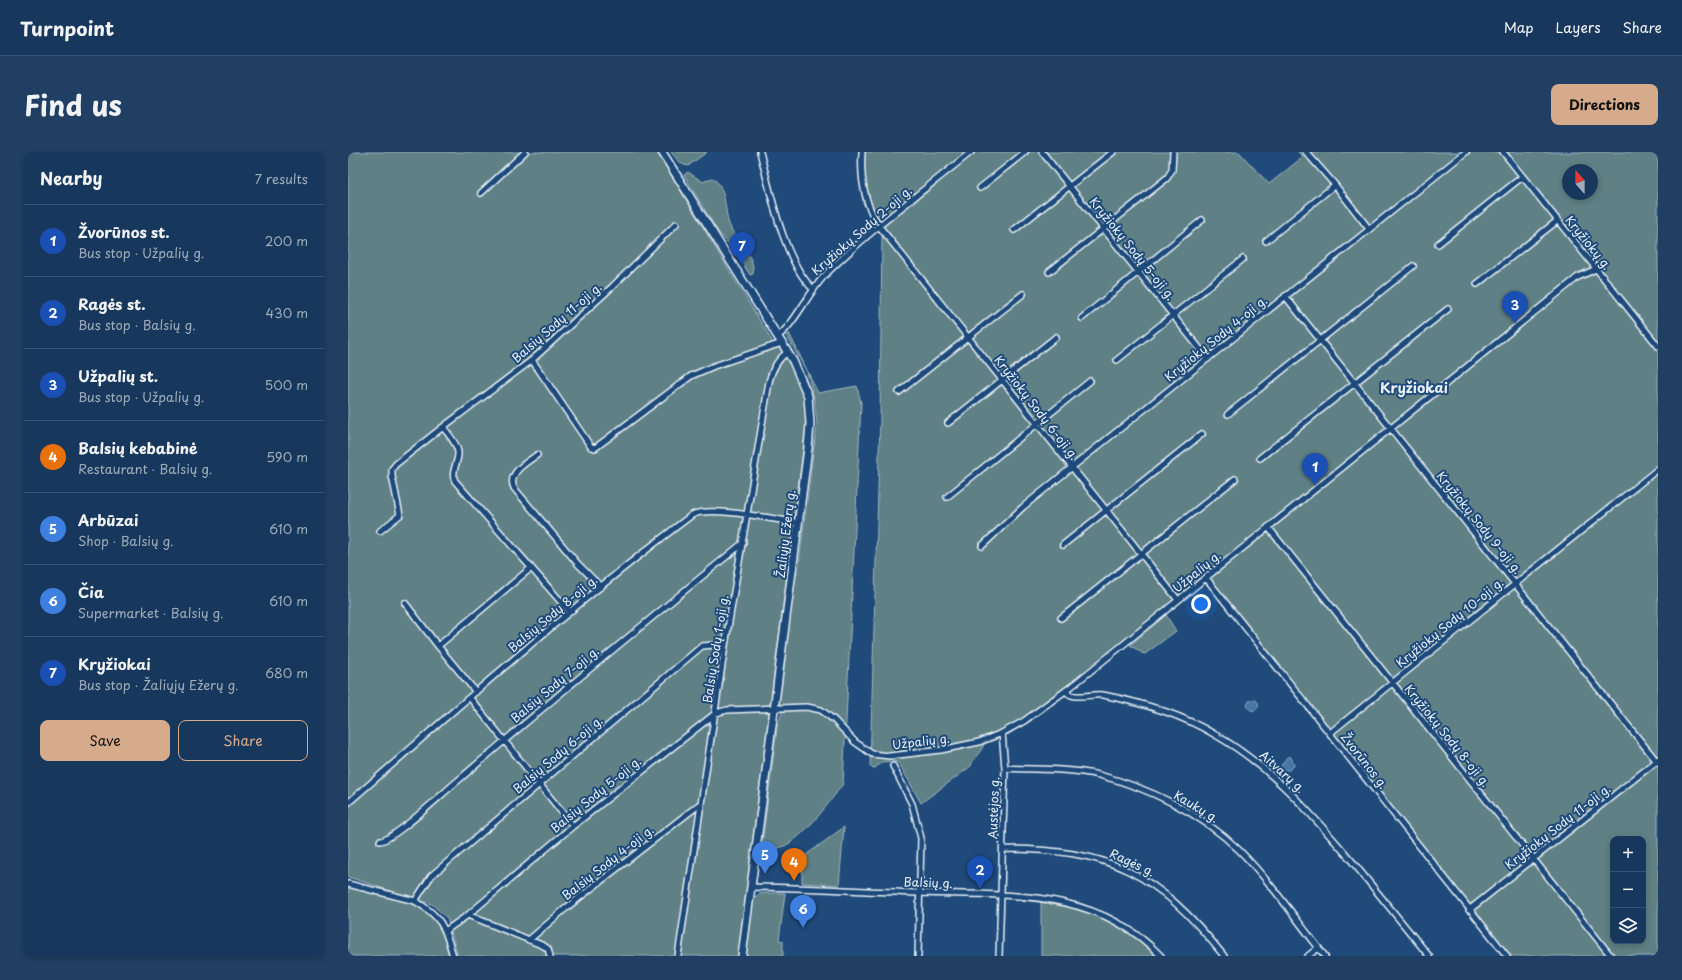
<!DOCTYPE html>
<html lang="en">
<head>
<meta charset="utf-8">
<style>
	body { margin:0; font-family:"Playpen Sans",sans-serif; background:#203f62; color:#f1f3f6 }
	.controls { position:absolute; right:12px; bottom:12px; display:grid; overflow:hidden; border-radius:8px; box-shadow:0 2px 6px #0003 }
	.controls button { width:36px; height:36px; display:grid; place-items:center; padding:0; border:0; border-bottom:1px solid #365272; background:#17385c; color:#f1f3f6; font:20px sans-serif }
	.compass { position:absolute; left:1214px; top:12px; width:36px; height:36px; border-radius:50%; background:#17385c; box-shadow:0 2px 6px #0003; rotate:339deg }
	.you { position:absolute; left:853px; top:452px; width:14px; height:14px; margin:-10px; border:3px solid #fff; border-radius:50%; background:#1a73e8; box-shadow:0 0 0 6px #1a73e833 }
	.badge { display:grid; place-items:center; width:26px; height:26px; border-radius:50%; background:#d6ab8b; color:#fff; font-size:13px; font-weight:700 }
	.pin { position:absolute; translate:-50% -33px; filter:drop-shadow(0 1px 2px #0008) }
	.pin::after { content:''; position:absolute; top:21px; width:14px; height:12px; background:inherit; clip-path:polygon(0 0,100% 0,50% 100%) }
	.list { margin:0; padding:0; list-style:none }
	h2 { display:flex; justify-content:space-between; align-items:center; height:52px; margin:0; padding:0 16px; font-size:17px }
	h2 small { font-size:13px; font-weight:400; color:#9eacbb }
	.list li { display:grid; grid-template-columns:26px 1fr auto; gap:12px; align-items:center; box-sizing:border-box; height:72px; padding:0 16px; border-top:1px solid #365272 }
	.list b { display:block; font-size:15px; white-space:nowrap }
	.list p { margin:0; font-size:13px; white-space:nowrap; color:#9eacbb }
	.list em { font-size:13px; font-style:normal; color:#9eacbb }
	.actions { display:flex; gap:8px; padding:12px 16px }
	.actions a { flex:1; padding:9px 0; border:1px solid #d6ab8b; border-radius:8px; text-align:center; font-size:14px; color:#d6ab8b }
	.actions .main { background:#d6ab8b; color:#111 }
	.icon { flex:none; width:22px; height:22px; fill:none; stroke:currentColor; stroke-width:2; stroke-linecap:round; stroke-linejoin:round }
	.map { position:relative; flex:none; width:1310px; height:804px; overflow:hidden; border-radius:8px }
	header { display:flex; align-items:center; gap:24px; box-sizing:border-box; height:56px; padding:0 20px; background:#17385c; border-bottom:1px solid #365272 }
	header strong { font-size:19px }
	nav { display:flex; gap:22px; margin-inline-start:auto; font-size:14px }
	.intro { display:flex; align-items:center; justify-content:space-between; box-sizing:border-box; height:96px; padding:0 24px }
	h1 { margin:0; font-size:28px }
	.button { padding:10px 18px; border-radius:8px; background:#d6ab8b; color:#111; font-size:14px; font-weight:700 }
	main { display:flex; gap:24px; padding:0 24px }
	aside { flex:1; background:#17385c; border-radius:8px; box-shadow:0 2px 6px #0003 }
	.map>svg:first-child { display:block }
	.green { fill:#5e8084; stroke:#a3b8be; fill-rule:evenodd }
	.water { fill:#4776a3; stroke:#87a7c5 }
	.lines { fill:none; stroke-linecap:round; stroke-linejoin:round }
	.minor-casing { stroke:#e8f1f8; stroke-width:8 }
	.secondary-casing { stroke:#e8f1f8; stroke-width:10 }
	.minor { stroke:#1f4a7a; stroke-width:5 }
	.secondary { stroke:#1f4a7a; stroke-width:7 }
	.labels { text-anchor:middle; stroke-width:4; stroke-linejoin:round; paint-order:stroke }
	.street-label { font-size:12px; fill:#e8f1f8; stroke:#1f4a7a }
	.quarter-label { font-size:14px; font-weight:bold; fill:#e8f1f8; stroke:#1f4a7a }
</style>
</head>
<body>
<header>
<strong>Turnpoint</strong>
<nav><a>Map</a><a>Layers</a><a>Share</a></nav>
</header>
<div class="intro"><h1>Find us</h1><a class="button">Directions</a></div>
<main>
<aside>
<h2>Nearby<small>7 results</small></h2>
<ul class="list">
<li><span class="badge" style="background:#1a4fb4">1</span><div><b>Žvorūnos st.</b><p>Bus stop · Užpalių g.</p></div><em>200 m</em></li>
<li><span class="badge" style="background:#1a4fb4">2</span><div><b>Ragės st.</b><p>Bus stop · Balsių g.</p></div><em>430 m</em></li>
<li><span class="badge" style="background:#1a4fb4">3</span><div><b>Užpalių st.</b><p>Bus stop · Užpalių g.</p></div><em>500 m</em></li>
<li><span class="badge" style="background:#e8710a">4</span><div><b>Balsių kebabinė</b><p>Restaurant · Balsių g.</p></div><em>590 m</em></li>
<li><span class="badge" style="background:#3f7fe0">5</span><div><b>Arbūzai</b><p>Shop · Balsių g.</p></div><em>610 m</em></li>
<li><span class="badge" style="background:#3f7fe0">6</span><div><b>Čia</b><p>Supermarket · Balsių g.</p></div><em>610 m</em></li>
<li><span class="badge" style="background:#1a4fb4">7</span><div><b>Kryžiokai</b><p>Bus stop · Žaliųjų Ežerų g.</p></div><em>680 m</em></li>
</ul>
<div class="actions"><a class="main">Save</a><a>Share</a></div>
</aside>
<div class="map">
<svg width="1310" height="804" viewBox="0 0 1310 804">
	<rect width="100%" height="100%" fill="#1f4a7a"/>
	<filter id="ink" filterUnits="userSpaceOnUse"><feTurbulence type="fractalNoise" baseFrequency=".025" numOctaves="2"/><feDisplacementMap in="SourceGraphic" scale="8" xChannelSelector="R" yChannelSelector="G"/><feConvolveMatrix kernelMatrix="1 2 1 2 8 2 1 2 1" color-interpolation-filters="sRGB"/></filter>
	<g filter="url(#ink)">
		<path class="green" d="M0,0H309L426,192C450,210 460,244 458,274L390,804H110L99,766L84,752L0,725Z
			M323,0H359L340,14C332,13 328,6 323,0Z
			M512,0H891L921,32L955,5L950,0H1310V804H1162L855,426L720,533L680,562L684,568L661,582L636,592C633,601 626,604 623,614L573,651L552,613L547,609L534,610L527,616L522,615L532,269L534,84L515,51L511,19ZM1220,18H1244V42H1220ZM1265,687H1295V789H1265Z
			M340,20L355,30L364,26C379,34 376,58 381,72C387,88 408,104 405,122L402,123L386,98L371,81L336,23Z
			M441,181L470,241L509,234L513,251L495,632C483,648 449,696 428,696L424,693L414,692L430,569C436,561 433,556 430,548L448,421L450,419L469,271L466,246L459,220L439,184Z
			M818,463L828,479L797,502L794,501L782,493Z
			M496,675L491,733L454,731V706Z
			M0,735C19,740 73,750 85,764C95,775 97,790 101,804H0Z
			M415,741H437L431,788L435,789V804H397L404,749L409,743Z
			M693,749C725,754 759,765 785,784C793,789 800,797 808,804H693Z"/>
		<path class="water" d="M899.5 553a5.5 5.5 0 1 1 11 0a5.5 5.5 0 1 1-11 0Z
			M942,604L946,611V614L941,618H934L933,614L939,605Z"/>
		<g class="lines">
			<g class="minor-casing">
				<path id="minor" d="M412,0C422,38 436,110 465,137
					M514,0C512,27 516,51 531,74L830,448
					M694,0L860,207
					M958,0L987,33L1021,77
					M1155,0L1310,194
					M632,36L677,0
					M133,41L177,0
					M666,78L765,0
					M918,89L987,33
					M1090,92L1174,25
					M701,120L819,26L824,18L825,0
					M1129,132L1209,69
					M937,144L1310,611
					M734,166L854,68
					M430,184C447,172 461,139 478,122C523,77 574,40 623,0
					M184,208L243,295L247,296L343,224L366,214L434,191
					M769,208L895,107
					M551,240L675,142
					M880,262L1065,114
					M600,271L708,185
					M189,303C178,311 159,321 166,336L230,412L253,435
					M912,306L1100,157
					M599,345L742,229
					M920,375L1263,804
					M32,379L52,363L44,324V317L48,312L95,275
					M715,393L854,282
					M634,394L675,355L723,316L1118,0
					M858,426L1159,804
					M57,451L90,494
					M222,460L107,329C102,320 111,310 110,300C109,291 100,282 95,275L184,208L264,135L328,72
					M713,466L887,327
					M718,539C725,549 744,541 755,543C791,550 834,563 866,582C921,613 962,660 1003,708C1029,740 1055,772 1081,804
					M128,540L90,494L183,416
					M122,546L225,674
					M982,581L1310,317
					M545,614L564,652L573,686L570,804
					M657,616C687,618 721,616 751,623C801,636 853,661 891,698C923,730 949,769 977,804
					M0,651C113,553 224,453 344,363C361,353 429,368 451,371
					M32,689C44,689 94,642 106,632C201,550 298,470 395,391
					M655,697C762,697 809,720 876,804
					M0,732L67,749C93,764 97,775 105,804
					M403,735C459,736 515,739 572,741C659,744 747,735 813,804
					M67,749L83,724L354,494L366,493L376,500
					M1121,758L1310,608
					M120,763L196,794L200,797L202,804
					M97,779L120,763L225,674L368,561L379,558L459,555L473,558L486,568L507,590L524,602L542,604L593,598L631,590L654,581L676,569L724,534L1230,125L1248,117
					M181,788L218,756L352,652
					M330,804L376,500L421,230C424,218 429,207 440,200
					M651,804L657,616L654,581
					M960,804L970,796"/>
			</g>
			<g class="secondary-casing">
				<path id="secondary" d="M314,0L445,209L460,244L462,272L460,296L394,804"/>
			</g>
			<use href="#minor" class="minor"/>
			<use href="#secondary" class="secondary"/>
		</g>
	</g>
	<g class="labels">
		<g class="street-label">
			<text transform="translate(514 79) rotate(-41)" y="4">Kryžiokų Sodų 2-oji g.</text>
			<text transform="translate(1240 91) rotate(51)" y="4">Kryžiokų g.</text>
			<text transform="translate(784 97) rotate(51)" y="4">Kryžiokų Sodų 5-oji g.</text>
			<text transform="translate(209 171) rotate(-41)" y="4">Balsių Sodų 11-oji g.</text>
			<text transform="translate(868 187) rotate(-39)" y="4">Kryžiokų Sodų 4-oji g.</text>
			<text transform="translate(688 256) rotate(52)" y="4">Kryžiokų Sodų 6-oji g.</text>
			<text transform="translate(1131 371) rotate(51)" y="4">Kryžiokų Sodų 9-oji g.</text>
			<text transform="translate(438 382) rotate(-83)" y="4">Žaliųjų Ežerų g.</text>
			<text transform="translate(849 420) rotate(-39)" y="4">Užpalių g.</text>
			<text transform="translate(205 462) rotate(-40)" y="4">Balsių Sodų 8-oji g.</text>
			<text transform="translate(1102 471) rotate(-39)" y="4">Kryžiokų Sodų 10-oji g.</text>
			<text transform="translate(368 497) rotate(-81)" y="4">Balsių Sodų 1-oji g.</text>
			<text transform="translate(207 533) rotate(-40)" y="4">Balsių Sodų 7-oji g.</text>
			<text transform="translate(1099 584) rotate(51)" y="4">Kryžiokų Sodų 8-oji g.</text>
			<text transform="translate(573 590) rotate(-7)" y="4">Užpalių g.</text>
			<text transform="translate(210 603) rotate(-40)" y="4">Balsių Sodų 6-oji g.</text>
			<text transform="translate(1016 609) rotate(52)" y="4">Žvorūnos g.</text>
			<text transform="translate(934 620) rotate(42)" y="4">Aitvarų g.</text>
			<text transform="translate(248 643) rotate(-39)" y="4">Balsių Sodų 5-oji g.</text>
			<text transform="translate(848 655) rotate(31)" y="4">Kaukų g.</text>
			<text transform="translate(646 656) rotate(-88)" y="4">Austėjos g.</text>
			<text transform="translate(1210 675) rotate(-38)" y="4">Kryžiokų Sodų 11-oji g.</text>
			<text transform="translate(260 711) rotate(-38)" y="4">Balsių Sodų 4-oji g.</text>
			<text transform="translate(784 711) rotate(25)" y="4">Ragės g.</text>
			<text transform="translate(580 731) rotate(2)" y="4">Balsių g.</text>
		</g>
		<g class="quarter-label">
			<text x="1066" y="241">Kryžiokai</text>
		</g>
	</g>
</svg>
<div class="controls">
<button>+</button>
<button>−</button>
<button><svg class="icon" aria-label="layers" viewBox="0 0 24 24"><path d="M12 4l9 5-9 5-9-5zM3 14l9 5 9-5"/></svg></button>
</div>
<svg class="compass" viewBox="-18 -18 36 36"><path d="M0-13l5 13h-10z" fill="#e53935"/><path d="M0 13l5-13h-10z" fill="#9eacbb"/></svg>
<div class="you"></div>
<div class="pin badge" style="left:967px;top:334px;background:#1a4fb4">1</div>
<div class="pin badge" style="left:632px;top:737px;background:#1a4fb4">2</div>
<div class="pin badge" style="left:1167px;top:172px;background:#1a4fb4">3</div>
<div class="pin badge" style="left:446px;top:729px;background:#e8710a">4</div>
<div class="pin badge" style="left:417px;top:722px;background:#3f7fe0">5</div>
<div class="pin badge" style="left:455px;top:776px;background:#3f7fe0">6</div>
<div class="pin badge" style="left:394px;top:113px;background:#1a4fb4">7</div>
</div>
</main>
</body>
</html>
